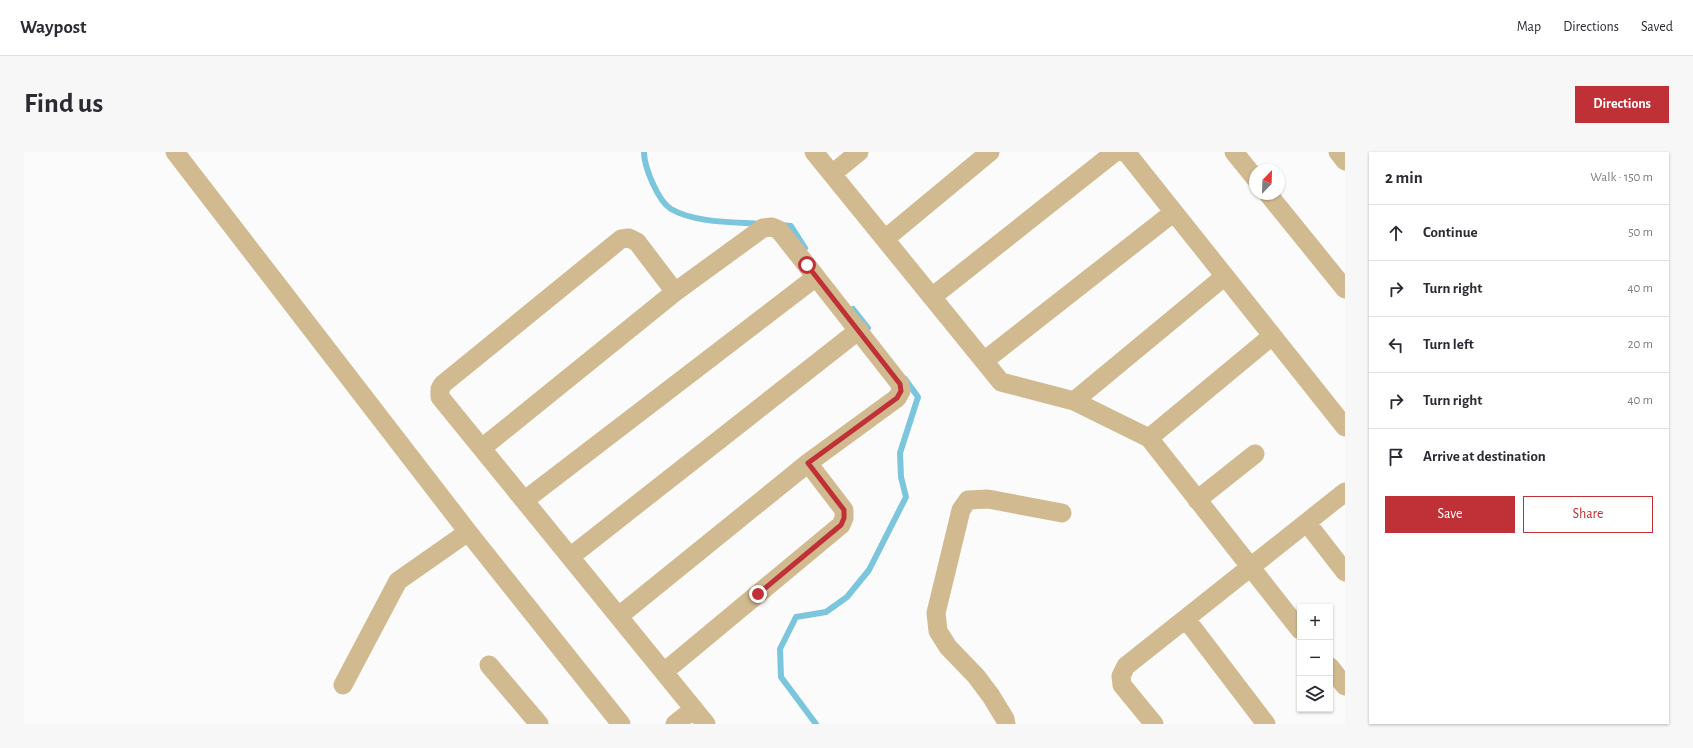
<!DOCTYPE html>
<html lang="en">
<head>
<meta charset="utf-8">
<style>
	body { margin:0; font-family:"Alegreya Sans",sans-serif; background:#f7f7f7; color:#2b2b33 }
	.controls { position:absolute; right:12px; bottom:12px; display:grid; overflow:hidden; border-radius:0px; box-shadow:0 1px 3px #0004 }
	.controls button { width:36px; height:36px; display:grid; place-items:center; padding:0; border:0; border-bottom:1px solid #e1e1e2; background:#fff; color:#2b2b33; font:20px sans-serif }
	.compass { position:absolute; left:1225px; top:12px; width:36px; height:36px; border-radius:50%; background:#fff; box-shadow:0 1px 3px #0004; rotate:23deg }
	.stop { position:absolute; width:12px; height:12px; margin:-9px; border:3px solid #c03037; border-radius:50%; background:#fff }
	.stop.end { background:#c03037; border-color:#fff; box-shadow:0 1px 4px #0008 }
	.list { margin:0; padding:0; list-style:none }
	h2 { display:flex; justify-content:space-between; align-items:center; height:52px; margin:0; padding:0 16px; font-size:17px }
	h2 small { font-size:13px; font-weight:400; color:#7c7c81 }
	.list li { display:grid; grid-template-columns:26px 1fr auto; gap:12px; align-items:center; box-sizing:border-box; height:56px; padding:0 16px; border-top:1px solid #e1e1e2 }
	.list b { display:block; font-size:15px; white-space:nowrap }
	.list em { font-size:13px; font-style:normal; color:#7c7c81 }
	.actions { display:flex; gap:8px; padding:12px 16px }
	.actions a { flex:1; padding:9px 0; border:1px solid #c03037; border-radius:0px; text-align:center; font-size:14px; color:#c03037 }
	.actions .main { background:#c03037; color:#fff }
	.icon { flex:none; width:22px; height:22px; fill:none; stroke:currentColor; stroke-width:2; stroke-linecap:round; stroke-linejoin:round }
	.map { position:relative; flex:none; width:1321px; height:572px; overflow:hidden; border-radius:0px }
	header { display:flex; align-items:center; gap:24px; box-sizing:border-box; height:56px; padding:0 20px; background:#fff; border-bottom:1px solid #e1e1e2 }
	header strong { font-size:19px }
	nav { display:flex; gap:22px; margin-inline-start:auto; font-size:14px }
	.intro { display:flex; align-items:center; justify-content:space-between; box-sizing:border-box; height:96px; padding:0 24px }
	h1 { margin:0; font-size:28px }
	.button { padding:10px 18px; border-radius:0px; background:#c03037; color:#fff; font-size:14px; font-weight:700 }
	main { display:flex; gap:24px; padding:0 24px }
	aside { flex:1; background:#fff; border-radius:0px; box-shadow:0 1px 3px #0004 }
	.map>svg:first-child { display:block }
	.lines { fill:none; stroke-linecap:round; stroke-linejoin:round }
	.stream { stroke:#7cc6dd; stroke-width:6 }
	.minor { stroke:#d1ba8f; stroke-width:19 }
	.route { stroke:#c03037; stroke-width:5 }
</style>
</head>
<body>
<header>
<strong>Waypost</strong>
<nav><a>Map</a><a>Directions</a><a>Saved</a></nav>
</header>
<div class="intro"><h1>Find us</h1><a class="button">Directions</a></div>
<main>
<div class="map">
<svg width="1321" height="572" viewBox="0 0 1321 572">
	<rect width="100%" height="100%" fill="#fbfbfb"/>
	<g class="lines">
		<path class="stream" d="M620,0C620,15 634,49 647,57C671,71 710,70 737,72
			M756,73L767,74L781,96
			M829,157L844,176
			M792,572L757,525L756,497L772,465L802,460L823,445L845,418L882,345L877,325L876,301L894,245L881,227"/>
		<path class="minor" d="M151,0L444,380L597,572
			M790,0L977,230L1050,249L1125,286L1276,478
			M1102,0L1321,275
			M1210,0L1231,26
			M1314,0L1321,9
			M808,22L835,0
			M1244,42L1321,137
			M861,87L966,0
			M651,140L613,90L605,86L597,87L419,232L416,237V245L682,572
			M908,145L1091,0
			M960,209L1150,60
			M1050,249L1201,124
			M1125,286L1248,184
			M458,296L651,140L739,76L748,75L755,78L792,125
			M501,348L792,125L876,232L877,239L873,246L784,311
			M1173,348L1231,302
			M1283,371L1321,420
			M546,405L835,178
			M595,464L784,311L820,358V366L817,373L640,520
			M1162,467L1242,572
			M465,513L515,572
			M1306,515L1321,534
			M319,533L374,429L444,380
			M651,572L670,557
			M982,572L981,567L967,544L952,524L924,495L914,479L912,461L937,358L944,348L964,347L1038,361
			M1130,572L1098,533L1097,524L1102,514L1321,340"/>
	</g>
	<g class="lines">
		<path class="route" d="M734,442L817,373L820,366V358L784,311L873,246L877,239L876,232L783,113"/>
	</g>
</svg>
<div class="controls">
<button>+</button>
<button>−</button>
<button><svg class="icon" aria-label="layers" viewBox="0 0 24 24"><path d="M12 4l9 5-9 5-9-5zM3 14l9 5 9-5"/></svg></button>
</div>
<svg class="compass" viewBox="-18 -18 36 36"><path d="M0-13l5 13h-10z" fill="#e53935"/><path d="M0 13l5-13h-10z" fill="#7c7c81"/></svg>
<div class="stop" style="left:783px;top:113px"></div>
<div class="stop end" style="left:734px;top:442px"></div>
</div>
<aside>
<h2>2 min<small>Walk · 150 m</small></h2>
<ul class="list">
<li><svg class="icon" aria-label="ahead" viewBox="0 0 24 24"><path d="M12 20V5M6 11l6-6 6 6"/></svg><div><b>Continue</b></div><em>50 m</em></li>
<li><svg class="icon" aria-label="right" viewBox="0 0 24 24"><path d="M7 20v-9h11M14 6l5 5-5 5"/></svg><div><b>Turn right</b></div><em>40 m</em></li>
<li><svg class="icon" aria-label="left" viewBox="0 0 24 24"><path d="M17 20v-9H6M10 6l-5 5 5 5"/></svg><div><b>Turn left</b></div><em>20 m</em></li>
<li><svg class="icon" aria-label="right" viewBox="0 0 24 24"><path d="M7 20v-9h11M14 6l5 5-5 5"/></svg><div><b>Turn right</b></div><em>40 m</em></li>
<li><svg class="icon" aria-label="arrive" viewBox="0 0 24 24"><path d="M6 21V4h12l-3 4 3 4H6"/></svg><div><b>Arrive at destination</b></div></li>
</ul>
<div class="actions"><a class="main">Save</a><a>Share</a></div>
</aside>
</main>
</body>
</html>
